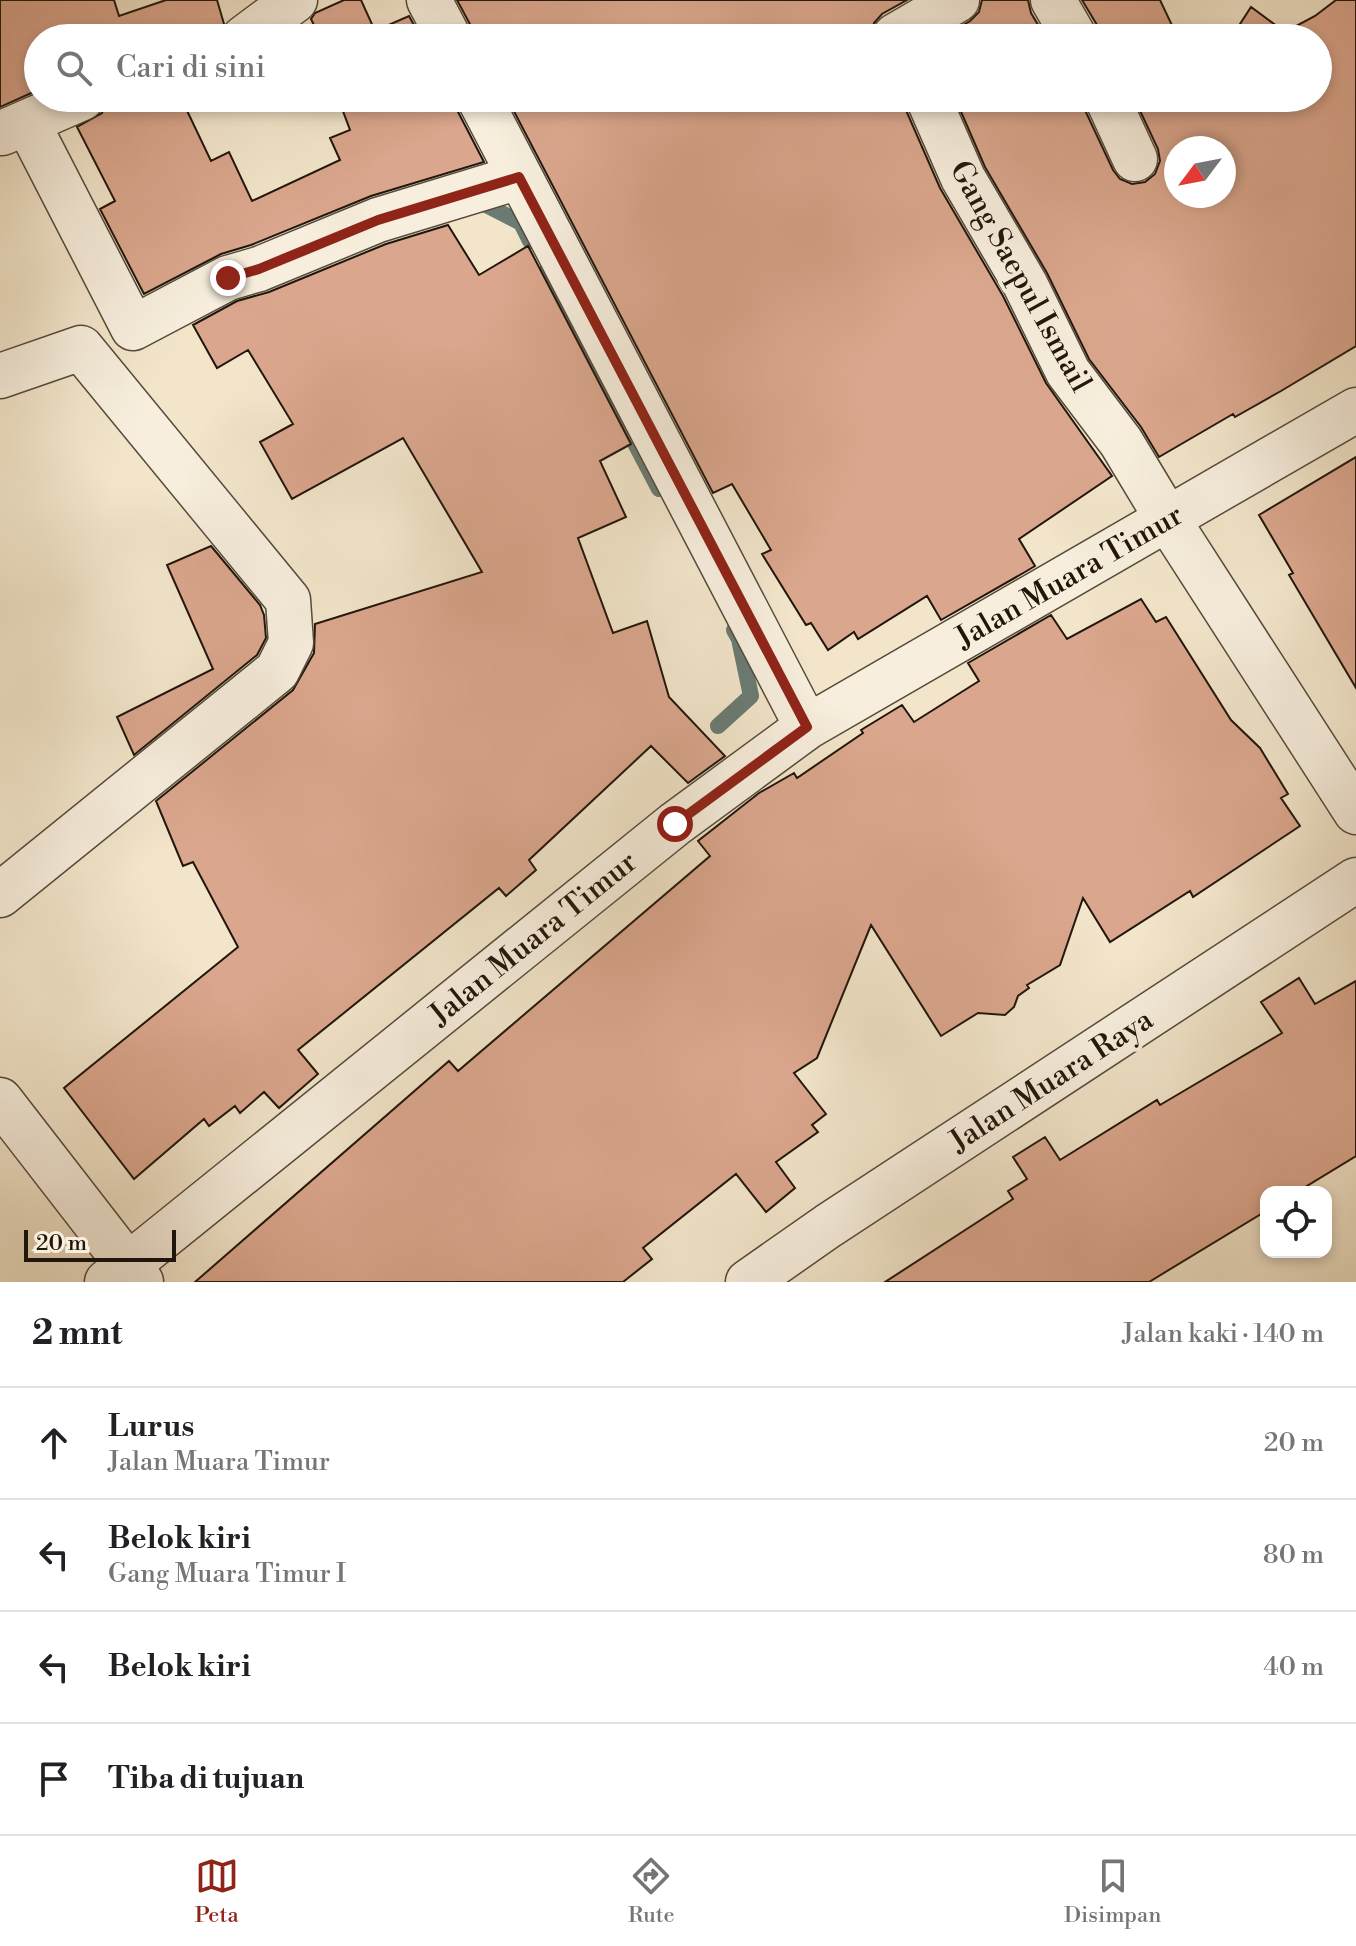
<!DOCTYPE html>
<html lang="id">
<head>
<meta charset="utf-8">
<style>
	body { margin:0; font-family:"Libre Bodoni",serif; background:#f2f2f2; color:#202124 }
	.controls { position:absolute; right:24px; bottom:24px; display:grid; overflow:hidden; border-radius:16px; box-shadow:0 4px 12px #0003 }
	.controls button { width:72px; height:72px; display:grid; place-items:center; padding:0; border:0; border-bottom:2px solid #e0e0e0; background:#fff; color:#202124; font:40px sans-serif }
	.compass { position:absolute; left:1164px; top:136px; width:72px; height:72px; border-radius:50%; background:#fff; box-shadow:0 4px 12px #0003; rotate:238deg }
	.scale { position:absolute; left:24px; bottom:20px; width:152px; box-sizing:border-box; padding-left:8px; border:4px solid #21160b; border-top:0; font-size:22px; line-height:28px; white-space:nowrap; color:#21160b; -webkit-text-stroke:6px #f7eedd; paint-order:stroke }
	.stop { position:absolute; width:24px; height:24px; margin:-18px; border:6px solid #8f2418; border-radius:50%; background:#fff }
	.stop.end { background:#8f2418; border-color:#fff; box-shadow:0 2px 8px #0008 }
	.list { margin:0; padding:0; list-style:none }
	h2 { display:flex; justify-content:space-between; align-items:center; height:104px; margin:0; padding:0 32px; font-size:34px }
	h2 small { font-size:26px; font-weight:400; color:#757577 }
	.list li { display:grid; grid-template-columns:52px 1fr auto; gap:24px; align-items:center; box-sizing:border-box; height:112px; padding:0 32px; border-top:2px solid #e0e0e0 }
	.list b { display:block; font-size:30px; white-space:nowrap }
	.list p { margin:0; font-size:26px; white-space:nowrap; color:#757577 }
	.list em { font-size:26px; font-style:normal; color:#757577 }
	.icon { flex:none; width:44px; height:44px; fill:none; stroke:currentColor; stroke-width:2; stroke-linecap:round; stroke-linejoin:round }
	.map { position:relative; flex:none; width:1356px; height:1282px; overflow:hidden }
	.search { position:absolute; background:#fff; box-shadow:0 4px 12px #0003; left:24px; right:24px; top:24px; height:88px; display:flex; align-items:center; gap:20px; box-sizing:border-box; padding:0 28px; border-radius:44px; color:#757577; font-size:30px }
	.sheet { height:552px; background:#fff }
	nav { display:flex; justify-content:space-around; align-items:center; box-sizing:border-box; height:112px; border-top:2px solid #e0e0e0; background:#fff; font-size:22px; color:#757577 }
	nav a { display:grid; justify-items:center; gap:4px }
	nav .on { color:#8f2418 }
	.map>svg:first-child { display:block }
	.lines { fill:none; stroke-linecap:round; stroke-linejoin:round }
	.stream { stroke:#6a7b73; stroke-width:16 }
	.building { fill:#daa68d; stroke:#21160b; stroke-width:2; fill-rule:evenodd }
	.minor-casing { stroke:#554a3b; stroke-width:47 }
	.minor { stroke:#f7eedd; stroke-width:44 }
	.route { stroke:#8f2418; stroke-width:10 }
	.labels { text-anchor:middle; stroke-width:8; stroke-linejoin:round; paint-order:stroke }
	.street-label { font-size:30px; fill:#21160b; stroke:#f7eedd }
</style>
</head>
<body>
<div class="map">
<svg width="1356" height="1282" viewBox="0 0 1356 1282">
	<rect width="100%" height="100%" fill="#f2e5ca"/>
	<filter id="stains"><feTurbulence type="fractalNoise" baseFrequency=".0025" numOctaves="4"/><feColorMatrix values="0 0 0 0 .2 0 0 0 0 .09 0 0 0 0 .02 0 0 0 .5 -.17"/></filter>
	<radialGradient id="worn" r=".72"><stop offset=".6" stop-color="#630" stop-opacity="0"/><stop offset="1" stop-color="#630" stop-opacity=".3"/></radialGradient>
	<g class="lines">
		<path class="stream" d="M472,205L484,204L521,223L530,241
			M545,272L659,489
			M718,726L751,696L739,639L734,630"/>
	</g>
	<path class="building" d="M0,0H114L119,16L166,0H217L224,24L220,38H38V90L0,107Z
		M344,0H361L375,31L409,16L421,38H320L311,19L315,13Z
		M457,0H907L882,14L874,23L871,38H474L471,26Z
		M982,0H1028L1031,13L1046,38H941L970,21L979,12Z
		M1082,0H1160L1178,38H1100L1097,25Z
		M1336,0H1356V346L1281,391L1235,417L1233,414L1159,457L1141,427L1089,359L1047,273L985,167L955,98H1082L1084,108L1113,170L1120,179L1132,184L1145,182L1155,174L1160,161L1158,149L1134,98H1318V38H1231L1251,7L1285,32L1315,16ZM1176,148H1224V196H1176Z
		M107,98H181L211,161L229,152L252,201L340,160L330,138L350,130L338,98H454L457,110L484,162L371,196L251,245L221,254L144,294L100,209L115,201L77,127L102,113Z
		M507,98H903L905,108L940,188L1003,296L1046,383L1112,476L1019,539L1035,566L1025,572L941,620L927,596L858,639L854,632L828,650L811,623L806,625L762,554L771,550L732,484L713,493Z
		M448,225L479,275L528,246L631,444L600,461L626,517L578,538L613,633L647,621L669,697L725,756L688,783L651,746L529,860L536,870L506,896L499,888L298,1050L318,1074L279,1108L264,1092L240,1113L235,1106L209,1126L204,1119L134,1179L64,1088L238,947L193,862L183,866L156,801L293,690L314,653L315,624L482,572L403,438L292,499L260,442L293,424L248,350L217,368L193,325L237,301L269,292L386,244Z
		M1356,457V688L1289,575L1293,573L1259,515Z
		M211,546L260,605L264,615L266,638L257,655L134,755L117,717L213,669L167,565Z
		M1141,599L1156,622L1166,617L1231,720L1260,748L1288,794L1281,798L1300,826L1193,897L1190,891L1110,942L1083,898L1060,965L1027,985L1029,988L1018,996L1014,1007L1005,1015L978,1013L941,1036L871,925L817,1058L794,1073L826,1114L812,1125L818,1132L776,1162L795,1188L766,1212L736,1174L643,1248L652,1259L623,1282H195L449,1061L458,1071L710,856L698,841L759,793L794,773L797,778L863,733L861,730L902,705L914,722L979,681L968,663L1051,615L1067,639Z
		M1299,978L1315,1004L1356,981V1156L1297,1192H1266V1211L1149,1282H885L1013,1199L1008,1191L1027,1179L1013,1157L1045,1137L1060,1160L1157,1100L1160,1105L1282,1033L1261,1002Z"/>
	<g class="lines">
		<g class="minor-casing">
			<path id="minor" d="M429,0L449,38
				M1053,0L1075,38
				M244,38L295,0
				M896,38L895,36L957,0
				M479,98L807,727
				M928,98L963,178L1025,284L1068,372L1121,442L1168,520L1356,812
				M1107,98L1135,159
				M27,122L133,328L228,278L259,269L378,220L519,177
				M2,133L82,98
				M0,376L81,348L288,600L291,643L277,671L0,895
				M0,1100L141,1282
				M107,1282L675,824L807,727L1356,410
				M748,1282L828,1226L1356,880"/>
		</g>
		<use href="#minor" class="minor"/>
	</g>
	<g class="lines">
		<path class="route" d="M228,278L259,269L378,220L519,177L807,727L675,824"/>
	</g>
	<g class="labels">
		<g class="street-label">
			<text transform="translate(1021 276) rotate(61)" y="10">Gang Saepul Ismail</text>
			<text transform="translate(1069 576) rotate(-30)" y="10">Jalan Muara Timur</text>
			<text transform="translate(533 938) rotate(-39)" y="10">Jalan Muara Timur</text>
			<text transform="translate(1051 1080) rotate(-33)" y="10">Jalan Muara Raya</text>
		</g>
	</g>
	<rect width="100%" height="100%" filter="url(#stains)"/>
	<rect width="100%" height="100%" fill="url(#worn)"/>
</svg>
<div class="controls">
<button><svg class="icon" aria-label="locate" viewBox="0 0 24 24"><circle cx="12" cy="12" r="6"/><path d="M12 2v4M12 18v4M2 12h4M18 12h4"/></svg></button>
</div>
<svg class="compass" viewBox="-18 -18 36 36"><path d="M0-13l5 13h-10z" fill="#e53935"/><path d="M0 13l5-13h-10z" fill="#757577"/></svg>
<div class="scale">20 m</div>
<div class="stop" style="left:675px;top:824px"></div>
<div class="stop end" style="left:228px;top:278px"></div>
<div class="search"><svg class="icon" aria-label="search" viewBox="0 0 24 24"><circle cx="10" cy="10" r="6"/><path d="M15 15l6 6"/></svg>Cari di sini</div>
</div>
<section class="sheet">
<h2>2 mnt<small>Jalan kaki · 140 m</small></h2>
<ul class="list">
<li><svg class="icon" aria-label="ahead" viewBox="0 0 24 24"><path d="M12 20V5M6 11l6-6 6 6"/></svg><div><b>Lurus</b><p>Jalan Muara Timur</p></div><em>20 m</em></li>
<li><svg class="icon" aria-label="left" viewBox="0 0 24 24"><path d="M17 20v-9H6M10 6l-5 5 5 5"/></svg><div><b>Belok kiri</b><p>Gang Muara Timur I</p></div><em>80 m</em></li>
<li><svg class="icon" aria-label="left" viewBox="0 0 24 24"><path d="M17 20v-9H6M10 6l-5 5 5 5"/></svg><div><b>Belok kiri</b></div><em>40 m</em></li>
<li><svg class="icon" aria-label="arrive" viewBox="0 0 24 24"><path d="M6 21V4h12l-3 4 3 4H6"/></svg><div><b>Tiba di tujuan</b></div></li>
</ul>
</section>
<nav>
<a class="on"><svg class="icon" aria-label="map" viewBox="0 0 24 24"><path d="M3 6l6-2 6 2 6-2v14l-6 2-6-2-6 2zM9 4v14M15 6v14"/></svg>Peta</a>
<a><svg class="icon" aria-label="directions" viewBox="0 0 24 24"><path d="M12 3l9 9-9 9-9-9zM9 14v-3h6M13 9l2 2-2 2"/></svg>Rute</a>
<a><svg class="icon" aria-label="saved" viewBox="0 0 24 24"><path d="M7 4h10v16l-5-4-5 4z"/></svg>Disimpan</a>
</nav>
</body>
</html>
